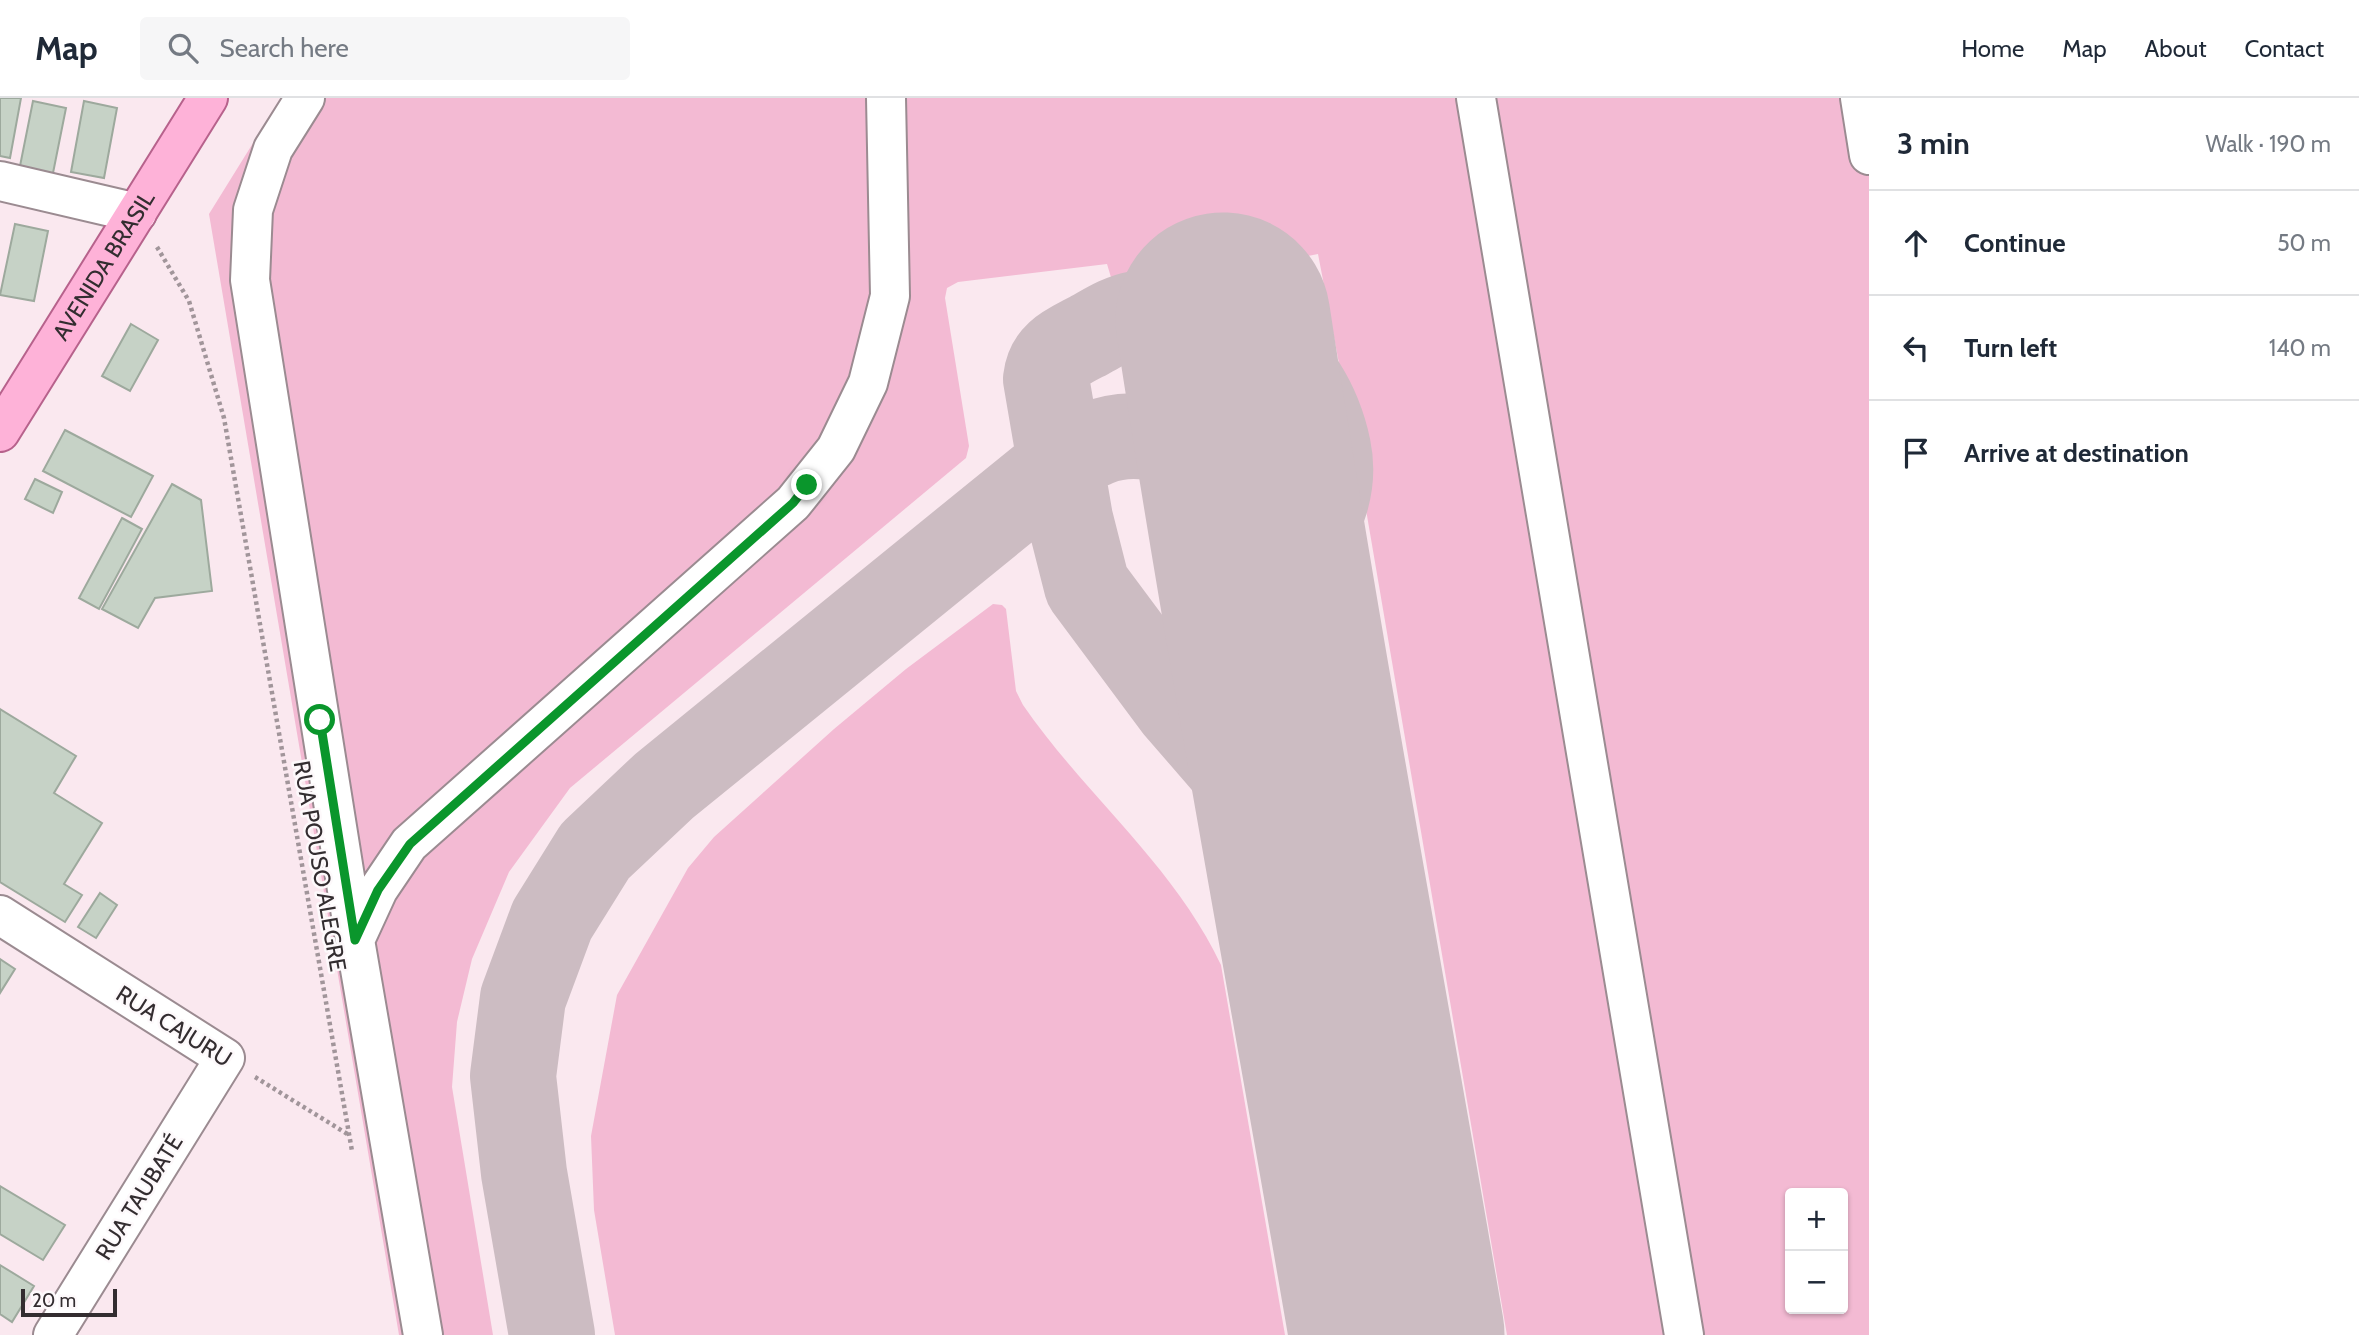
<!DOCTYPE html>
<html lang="en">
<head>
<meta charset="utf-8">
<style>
	body { margin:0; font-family:Cabin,sans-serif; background:#f6f6f7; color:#1f2937 }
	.controls { position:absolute; right:21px; bottom:21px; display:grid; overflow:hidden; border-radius:7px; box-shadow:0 2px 5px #0004 }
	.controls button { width:63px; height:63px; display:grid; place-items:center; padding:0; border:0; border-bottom:2px solid #e0e1e3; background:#fff; color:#1f2937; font:35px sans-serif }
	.scale { position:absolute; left:21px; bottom:18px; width:96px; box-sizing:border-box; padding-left:7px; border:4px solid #332d30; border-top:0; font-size:19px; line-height:24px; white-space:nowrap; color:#332d30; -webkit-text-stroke:5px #fdf9fb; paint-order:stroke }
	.stop { position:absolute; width:21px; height:21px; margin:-16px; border:5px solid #0a962c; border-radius:50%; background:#fff }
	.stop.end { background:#0a962c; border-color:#fff; box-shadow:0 2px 7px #0008 }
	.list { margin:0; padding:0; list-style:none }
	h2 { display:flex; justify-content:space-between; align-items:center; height:91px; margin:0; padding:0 28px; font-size:30px }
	h2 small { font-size:23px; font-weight:400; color:#747a83 }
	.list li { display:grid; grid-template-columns:46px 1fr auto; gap:21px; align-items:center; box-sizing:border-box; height:105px; padding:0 28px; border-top:2px solid #e0e1e3 }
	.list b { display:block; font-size:26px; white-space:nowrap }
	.list em { font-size:23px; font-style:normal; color:#747a83 }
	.icon { flex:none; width:38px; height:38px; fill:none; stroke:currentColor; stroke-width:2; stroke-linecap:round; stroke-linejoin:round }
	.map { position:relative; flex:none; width:1869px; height:1237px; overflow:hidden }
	header { display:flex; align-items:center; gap:42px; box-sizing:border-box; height:98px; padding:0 35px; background:#fff; border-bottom:2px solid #e0e1e3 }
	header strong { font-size:33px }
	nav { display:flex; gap:38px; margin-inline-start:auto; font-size:24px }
	.search { width:490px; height:63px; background:#f6f6f7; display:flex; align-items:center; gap:18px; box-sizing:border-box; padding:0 24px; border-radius:7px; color:#747a83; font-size:26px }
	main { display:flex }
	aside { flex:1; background:#fff }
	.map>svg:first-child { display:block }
	.green { fill:#f3bad3; fill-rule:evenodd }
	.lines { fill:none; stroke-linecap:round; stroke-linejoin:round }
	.taxiway { stroke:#ccbcc2; stroke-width:86 }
	.runway { stroke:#ccbcc2; stroke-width:215 }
	.building { fill:#c6d2c6; stroke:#9da99d; stroke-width:2 }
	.minor-casing { stroke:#9b8b91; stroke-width:42 }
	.major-casing { stroke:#b7628c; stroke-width:42 }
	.path { stroke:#a1959a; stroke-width:4.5; stroke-dasharray:3.5 3.5; stroke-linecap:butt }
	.minor { stroke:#fff; stroke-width:38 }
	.major { stroke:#feb2d8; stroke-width:38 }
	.route { stroke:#0a962c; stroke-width:9 }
	.labels { text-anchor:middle; stroke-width:5; stroke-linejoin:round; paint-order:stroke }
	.street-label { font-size:23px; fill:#332d30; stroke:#fdf9fb }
</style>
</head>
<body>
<header>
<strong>Map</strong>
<div class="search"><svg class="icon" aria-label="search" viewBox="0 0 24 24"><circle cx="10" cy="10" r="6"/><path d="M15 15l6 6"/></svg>Search here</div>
<nav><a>Home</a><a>Map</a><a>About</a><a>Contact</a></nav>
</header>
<main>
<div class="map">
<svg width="1869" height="1237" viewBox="0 0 1869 1237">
	<rect width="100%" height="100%" fill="#fae8ef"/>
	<path class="green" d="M281,0H1869V1237H1507L1357,359L1318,156L1116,196L1107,166L958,184L947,190L945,200L969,348L966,360L570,690L509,774L472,861L457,924L452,989L493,1237H399L209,116ZM1790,1095H1843V1211H1790Z
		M993,506L1002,507L1006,511L1016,593L1023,607C1085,697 1174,767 1221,867L1285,1237H615L594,1112L591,1038L617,897L688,770L714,739L834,631L906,571Z"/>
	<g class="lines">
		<path class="taxiway" d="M1281,560C1282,533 1283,506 1292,481C1308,436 1339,402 1328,350C1309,259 1231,199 1136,216C1119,219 1103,230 1088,238C1067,249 1049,256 1046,281L1070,421L1087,488L1177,609L1280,728L1321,796
			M552,1237L524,1075L513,978L523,900L552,822L595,753L664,688L1059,367C1071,359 1084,350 1097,345C1140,327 1202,346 1230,382C1239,395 1246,411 1254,425"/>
		<path class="runway" d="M1223,222C1275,561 1339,899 1397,1237"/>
	</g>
	<path class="building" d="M0,0H21L10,60L0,58Z
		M33,3L66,10L52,80L19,73Z
		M84,3L117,10L104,80L71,74Z
		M15,126L48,133L34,203L0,197Z
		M131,226L158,242L130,293L102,278Z
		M65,332L153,378L131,419L43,373Z
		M35,381L62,394L53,415L25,401Z
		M172,386L201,402L212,493L155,500L138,530L102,511Z
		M122,420L142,431L99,511L79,500Z
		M0,611L76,658L54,695L102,725L64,786L82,797L65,824L0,784Z
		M100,795L117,807L96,840L78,829Z
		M0,861L15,871L0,895Z
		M0,1088L65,1127L43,1162L0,1136Z
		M0,1167L34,1188L12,1224L0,1216Z"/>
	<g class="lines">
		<g class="minor-casing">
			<path id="minor" d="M305,0L273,51L253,112L250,182L355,842L423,1237
				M1476,0L1684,1237
				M1860,0L1869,57
				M0,83L137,115
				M0,817L225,960L53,1237
				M355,842L378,792L409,746L793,405L836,351L868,285L890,198L886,0"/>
		</g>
		<g class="major-casing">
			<g id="major">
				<path id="s1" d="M0,334L208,0"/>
			</g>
		</g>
		<path class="path" d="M157,149L189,203L224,320L352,1053
			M255,979L349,1037"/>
		<use href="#minor" class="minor"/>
		<use href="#major" class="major"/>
	</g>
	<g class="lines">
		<path class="route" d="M320,622L355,842L378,792L410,746L793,405L807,387"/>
	</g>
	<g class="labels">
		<g class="street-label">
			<text dy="8" stroke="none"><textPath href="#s1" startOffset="196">AVENIDA BRASIL</textPath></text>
			<text transform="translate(320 768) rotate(80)" y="8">RUA POUSO ALEGRE</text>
			<text transform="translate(174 928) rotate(32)" y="8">RUA CAJURU</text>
			<text transform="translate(139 1099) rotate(-58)" y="8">RUA TAUBATÉ</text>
		</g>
	</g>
</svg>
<div class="controls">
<button>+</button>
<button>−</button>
</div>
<div class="scale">20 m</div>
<div class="stop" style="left:320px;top:622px"></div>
<div class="stop end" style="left:807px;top:387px"></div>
</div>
<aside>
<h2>3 min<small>Walk · 190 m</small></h2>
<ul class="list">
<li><svg class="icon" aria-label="ahead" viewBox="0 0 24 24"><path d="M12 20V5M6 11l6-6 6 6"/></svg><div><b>Continue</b></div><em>50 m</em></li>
<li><svg class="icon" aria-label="left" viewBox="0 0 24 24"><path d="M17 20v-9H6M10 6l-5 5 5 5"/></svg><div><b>Turn left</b></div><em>140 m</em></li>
<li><svg class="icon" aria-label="arrive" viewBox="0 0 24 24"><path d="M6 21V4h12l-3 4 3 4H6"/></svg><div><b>Arrive at destination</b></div></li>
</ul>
</aside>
</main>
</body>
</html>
